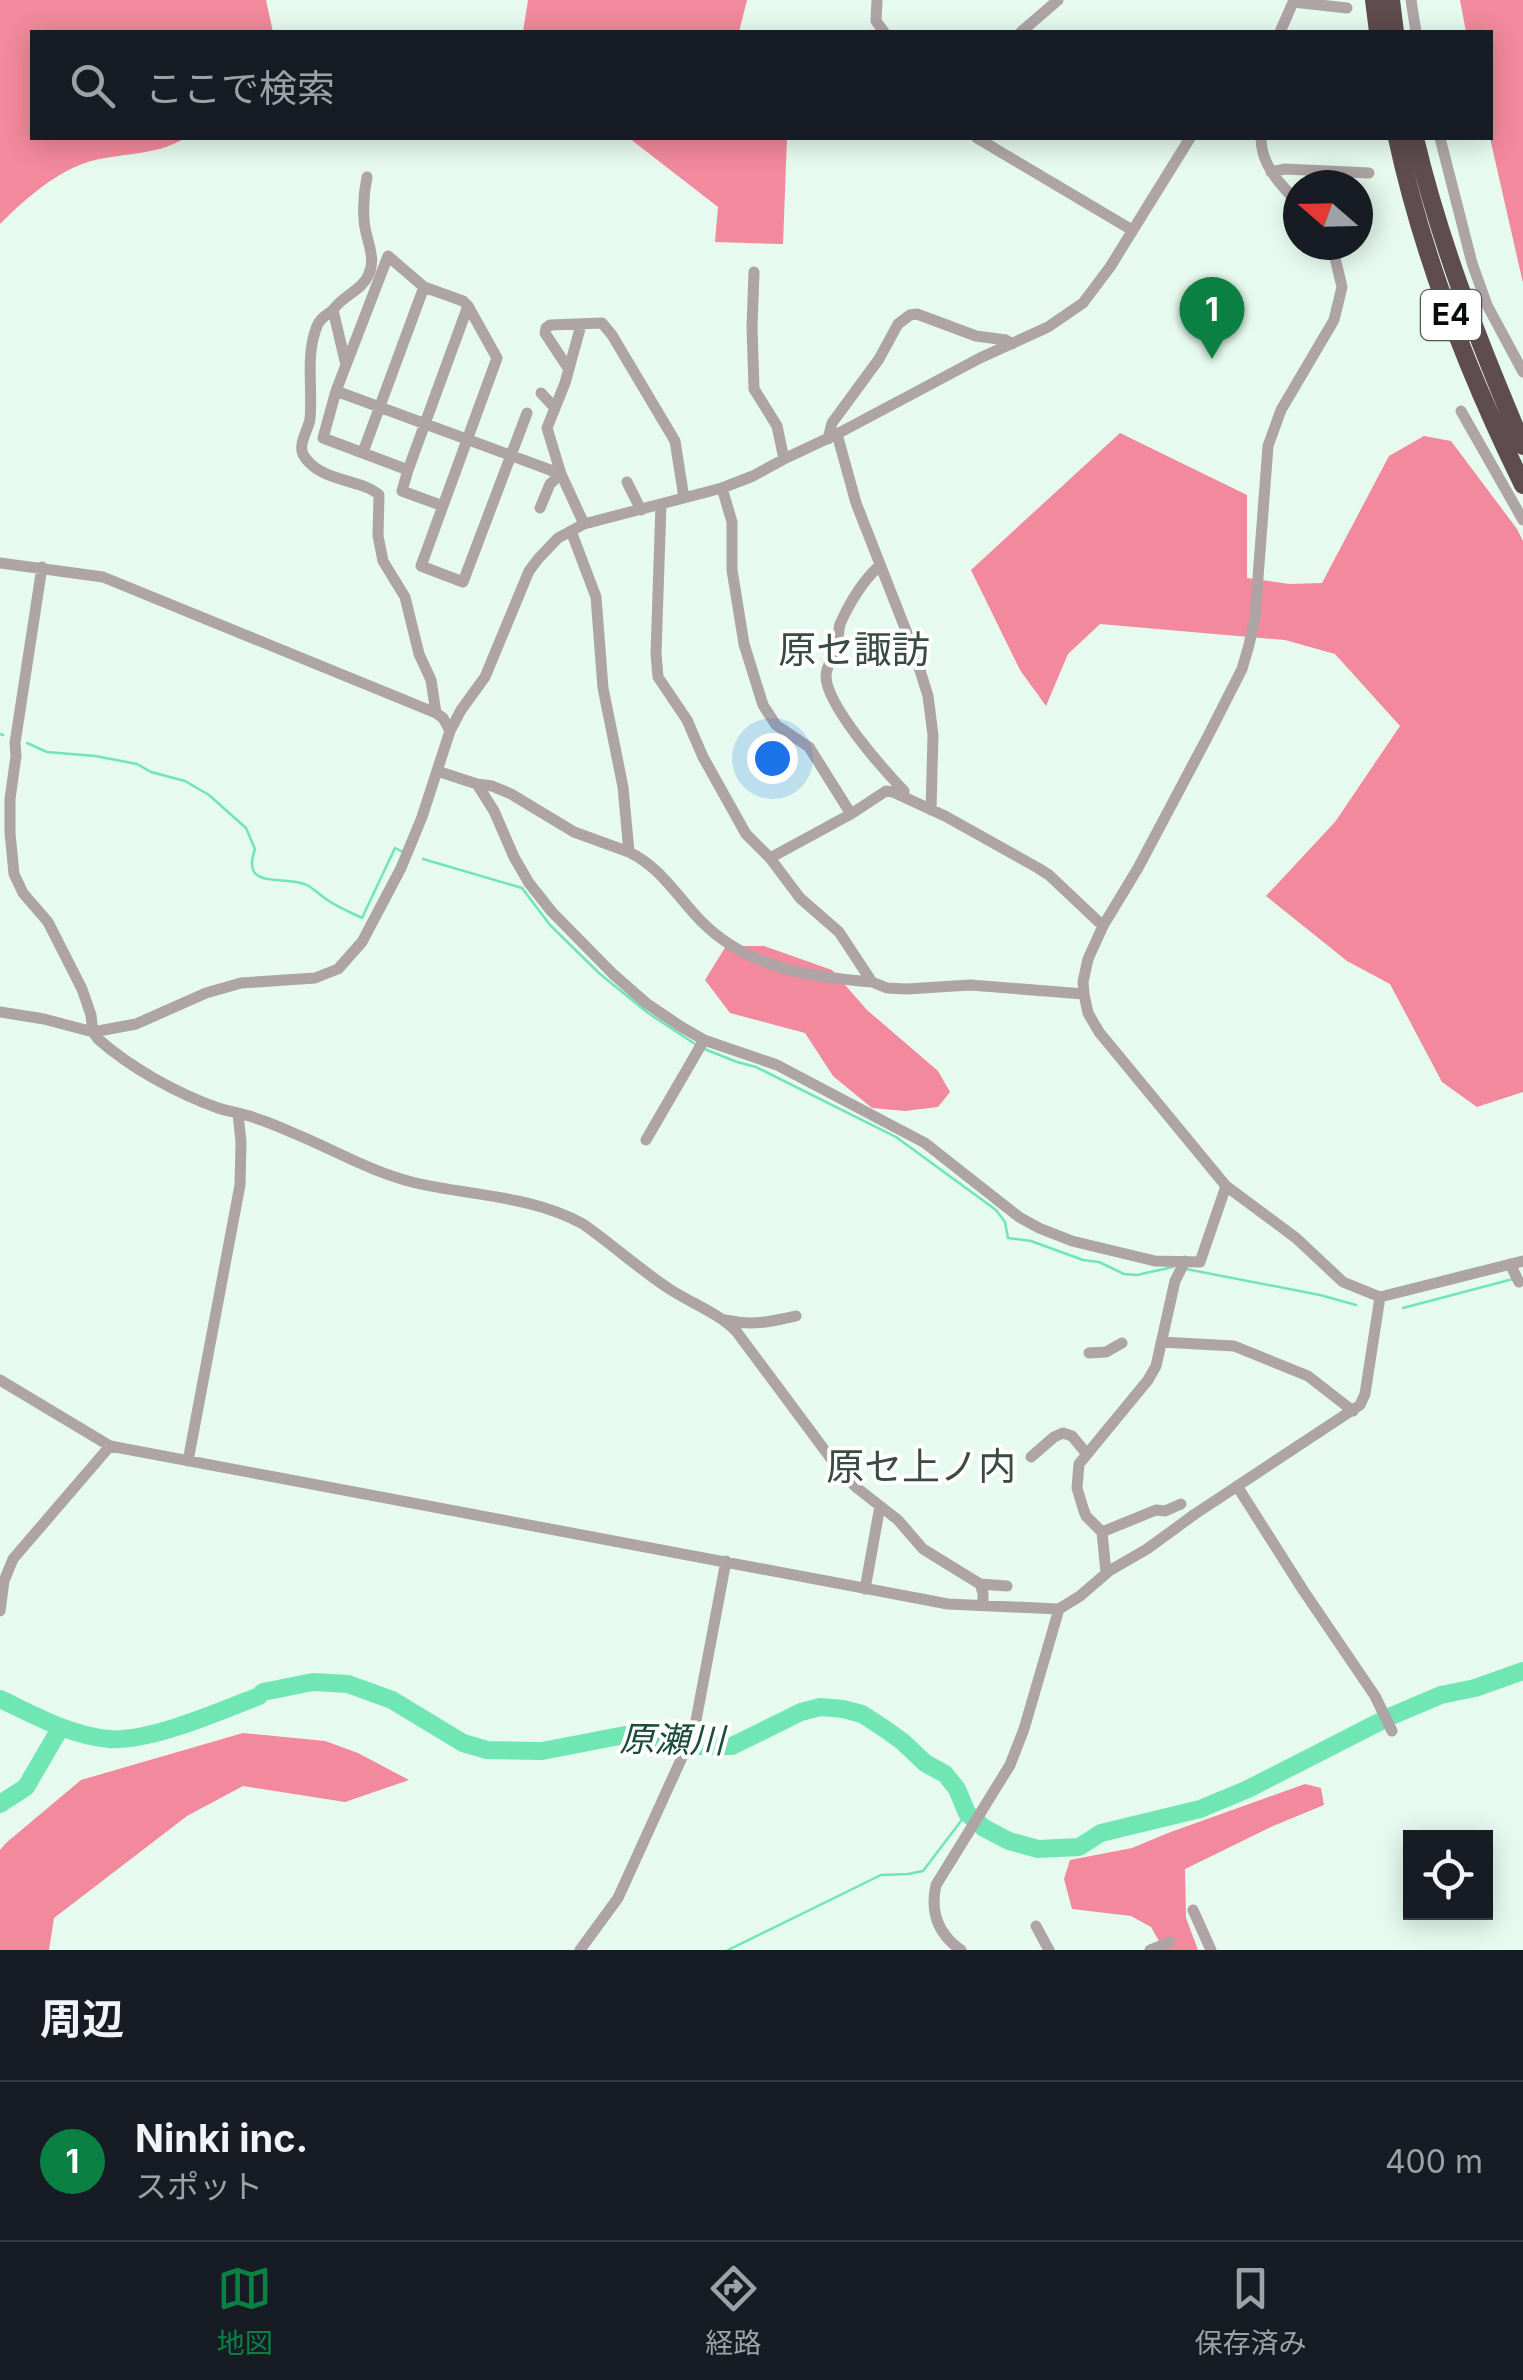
<!DOCTYPE html>
<html lang="ja">
<head>
<meta charset="utf-8">
<style>
	body { margin:0; font-family:Inter,"Noto Sans JP",sans-serif; background:#242831; color:#f1f3f6 }
	.controls { position:absolute; right:30px; bottom:30px; display:grid; overflow:hidden; border-radius:0px; box-shadow:0 5px 25px #0003 }
	.controls button { width:90px; height:90px; display:grid; place-items:center; padding:0; border:0; border-bottom:2px solid #363941; background:#171b24; color:#f1f3f6; font:50px sans-serif }
	.compass { position:absolute; left:1283px; top:170px; width:90px; height:90px; border-radius:50%; background:#171b24; box-shadow:0 5px 25px #0003; rotate:290deg }
	.you { position:absolute; left:772px; top:758px; width:35px; height:35px; margin:-25px; border:8px solid #fff; border-radius:50%; background:#1a73e8; box-shadow:0 0 0 15px #1a73e833 }
	.badge { display:grid; place-items:center; width:65px; height:65px; border-radius:50%; background:#0b8043; color:#fff; font-size:32px; font-weight:700 }
	.pin { position:absolute; translate:-50% -82px; filter:drop-shadow(0 2px 5px #0008) }
	.pin::after { content:''; position:absolute; top:52px; width:35px; height:30px; background:inherit; clip-path:polygon(0 0,100% 0,50% 100%) }
	.list { margin:0; padding:0; list-style:none }
	h2 { display:flex; justify-content:space-between; align-items:center; height:130px; margin:0; padding:0 40px; font-size:42px }
	h2 small { font-size:32px; font-weight:400; color:#9ea1a6 }
	.list li { display:grid; grid-template-columns:65px 1fr auto; gap:30px; align-items:center; box-sizing:border-box; height:160px; padding:0 40px; border-top:2px solid #363941 }
	.list b { display:block; font-size:38px; white-space:nowrap }
	.list p { margin:0; font-size:32px; white-space:nowrap; color:#9ea1a6 }
	.list em { font-size:32px; font-style:normal; color:#9ea1a6 }
	.icon { flex:none; width:55px; height:55px; fill:none; stroke:currentColor; stroke-width:2; stroke-linecap:round; stroke-linejoin:round }
	.map { position:relative; flex:none; width:1523px; height:1950px; overflow:hidden }
	.search { position:absolute; background:#171b24; box-shadow:0 5px 25px #0003; left:30px; right:30px; top:30px; height:110px; display:flex; align-items:center; gap:25px; box-sizing:border-box; padding:0 35px; border-radius:0px; color:#9ea1a6; font-size:38px }
	.sheet { height:290px; background:#171b24 }
	nav { display:flex; justify-content:space-around; align-items:center; box-sizing:border-box; height:140px; border-top:2px solid #363941; background:#171b24; font-size:28px; color:#9ea1a6 }
	nav a { display:grid; justify-items:center; gap:5px }
	nav .on { color:#0b8043 }
	.map>svg:first-child { display:block }
	.forest { fill:#f2899c }
	.lines { fill:none; stroke-linecap:round; stroke-linejoin:round }
	.stream { stroke:#70e6b4; stroke-width:2.5 }
	.river { stroke:#70e6b4; stroke-width:18 }
	.minor { stroke:#aea4a5; stroke-width:11 }
	.highway { stroke:#5e4c4e; stroke-width:18 }
	.labels { text-anchor:middle; stroke-width:8; stroke-linejoin:round; paint-order:stroke }
	.shield { fill:#fff; stroke:#515654; stroke-width:2.5 }
	.shield-label { font-size:30px; font-weight:bold; fill:#070d0a }
	.water-label { font-size:35px; font-style:italic; fill:#1b4d39; stroke:#fff }
	.quarter-label { font-size:38px; fill:#3a4b43; stroke:#fff }
</style>
</head>
<body>
<div class="map">
<svg width="1523" height="1950" viewBox="0 0 1523 1950">
	<rect width="100%" height="100%" fill="#e6faef"/>
	<path class="forest" d="M0,0H266L273,32H32V138H185C155,157 118,152 85,163C53,174 23,201 0,224Z
		M528,0H747L739,32H523Z
		M1460,0H1523V283L1490,138V32H1466Z
		M507,138H787L783,244L715,242L718,207L629,138Z
		M1120,433L1247,495V578L1289,584L1322,583L1389,456L1424,436L1451,441L1517,529L1523,541V1092L1477,1107L1442,1082L1390,984L1347,961L1266,896L1335,822L1400,726L1335,654L1285,640L1100,624L1068,654L1046,706L1020,670L971,570Z
		M726,946H764L832,970L867,1010L938,1071L950,1092L938,1107L905,1111L872,1108L833,1076L805,1033L730,1013L705,980Z
		M243,1733L325,1741L358,1753L409,1780L345,1802L243,1786L187,1816L54,1918L49,1950H0V1850L6,1843L81,1780Z
		M1305,1784L1321,1788L1324,1805L1273,1826L1185,1869L1186,1918L1198,1950H1164L1151,1927L1131,1916L1072,1909L1064,1879L1070,1860L1132,1848L1168,1833Z"/>
	<g class="lines">
		<path class="stream" d="M0,734L3,735
			M27,743L47,752L95,756L137,764L151,772L185,781L209,795L246,828L255,849C240,892 285,874 307,885C314,889 320,895 326,899C337,907 350,912 362,918L395,848L401,851
			M423,859L522,888L550,925L600,974L648,1013L695,1044
			M702,1048L737,1062L756,1067L896,1137L996,1210L1005,1222L1008,1238L1031,1241L1083,1260L1099,1262L1124,1274L1137,1275L1173,1267
			M1186,1269L1320,1295L1356,1305
			M1403,1308L1513,1279
			M728,1950L881,1875L908,1874L923,1871L967,1813"/>
		<path class="river" d="M0,1699C34,1715 71,1736 109,1739C150,1742 221,1711 259,1696L263,1692L313,1682L348,1684L392,1700L463,1743L487,1750L542,1751L625,1735L693,1746H732L801,1712L820,1707L843,1709L862,1714L885,1729L903,1742L925,1763L945,1774L957,1789L967,1813L984,1828L1009,1841L1038,1849L1079,1847L1101,1833L1200,1809L1248,1789L1389,1717L1441,1695L1475,1688L1523,1671
			M0,1804L26,1787L61,1727"/>
		<path class="minor" d="M877,0L876,21L884,32
			M1411,0L1416,32
			M1293,2L1347,8
			M1021,32L1058,0
			M1280,32L1294,0
			M977,138L1132,230
			M1261,138C1261,165 1280,184 1298,203
			M1440,138L1472,263L1487,305L1523,372
			M1271,172L1285,169L1369,173
			M754,272L752,327L754,389L777,426L784,459
			M468,306L408,470L323,438L336,391L388,256L424,287L463,301L468,306L497,358L421,566L463,582L527,413
			M333,310C327,315 320,318 317,326C305,356 313,388 310,419C308,431 297,445 304,456C320,482 362,479 379,495L378,536L383,561L405,597L419,654L431,680L436,713
			M346,365L333,310C342,296 361,291 368,276C378,257 364,237 364,219C363,205 364,191 367,177
			M568,368L545,333L546,328L550,325L602,323L612,335L675,441L684,498
			M336,391L561,474L584,524
			M541,393L555,408
			M1461,411L1523,520
			M837,434L856,503L914,651L928,696L933,735L931,810
			M828,439L832,423L879,359L898,324L910,315L917,314L976,336L1006,340L1012,344
			M363,452L424,287
			M408,470L402,491L443,506
			M627,482L641,510
			M722,488L732,522V570L744,644L763,705L776,725L809,747L851,814
			M661,504L656,654L658,677L687,720L703,757L746,834L770,858L800,898L839,932L872,982L887,988L907,989L970,985L1084,994
			M540,508L550,484L561,474L547,428L565,383L581,325
			M0,563L103,577L436,713L443,718L450,731
			M879,566C863,581 849,604 840,624C838,631 839,640 837,647C834,658 826,665 826,676C826,705 883,769 904,791V795
			M42,567L15,743L16,756L10,799V833L14,874L23,893L48,922L82,989L91,1015L93,1032L98,1039C131,1068 176,1093 218,1108C230,1112 243,1113 255,1118C269,1122 284,1129 298,1135C336,1151 372,1172 412,1182C469,1196 531,1195 583,1224C613,1245 640,1270 671,1290C693,1304 718,1313 736,1331L841,1472L857,1488L898,1520L923,1549L980,1584L983,1593V1605
			M437,771L477,784L492,786L511,794L574,832L629,852L623,787L603,688L596,597L571,531
			M477,784L494,811L514,857L529,883L552,912L613,974L646,1003L680,1026L704,1040L777,1065L925,1143L1019,1217L1039,1228L1072,1241L1155,1261L1200,1262L1226,1186
			M629,852C660,867 677,896 701,921C747,968 810,977 872,982
			M770,858L851,814L886,791L893,792L945,816L1038,868L1049,875L1103,926
			M0,1012L44,1019L93,1032L136,1024L206,993L241,983L315,978L338,969L362,942L401,868L422,817L450,731L461,710L485,677L529,571L538,559L558,538L584,524L722,488L753,476L786,458L837,434L980,358L1048,327L1083,303L1110,267L1190,138
			M646,1140L704,1040
			M1510,1264L1519,1282
			M1380,1297L1523,1261
			M725,1320C753,1326 769,1322 796,1316
			M1161,1342L1234,1346L1308,1376L1353,1411
			M1089,1353L1106,1352L1122,1343
			M0,1380L110,1446L948,1604L1059,1609L1080,1596L1109,1571L1147,1549L1195,1514L1360,1405L1365,1394L1380,1297L1343,1282L1296,1238L1226,1186L1099,1032L1088,1013L1084,994L1083,982L1088,959L1103,926L1138,868L1208,736L1242,669L1249,645L1255,617L1268,446L1281,410L1334,320L1342,287L1332,245
			M1031,1457L1054,1437L1063,1433L1072,1436L1086,1453
			M188,1461L240,1185L241,1142L238,1114
			M1237,1486L1303,1590L1375,1696L1392,1731
			M1102,1532L1156,1510L1165,1511L1181,1504
			M1106,1573L1102,1532L1086,1516L1083,1508L1077,1488L1079,1464L1148,1380L1156,1366L1175,1281L1185,1261
			M980,1584L1007,1586
			M865,1589L880,1506
			M0,1611L4,1581L13,1559L110,1446
			M1193,1910L1211,1950
			M1036,1926L1049,1950
			M580,1950L618,1898L694,1731L726,1561
			M961,1950C938,1934 930,1912 936,1885L1010,1765L1024,1729L1059,1609
			M1150,1950L1170,1942"/>
		<path class="highway" d="M1374,0L1378,32
			M1391,0L1395,32
			M1397,138C1423,258 1469,375 1523,485
			M1415,138C1440,244 1480,345 1523,446"/>
	</g>
	<g class="labels">
		<rect class="shield" x="1421" y="290" width="60" height="50" rx="8"/>
		<g class="shield-label">
			<text x="1451" y="325">E4</text>
		</g>
		<g class="water-label">
			<text transform="translate(672 1740) rotate(1)" y="12">原瀬川</text>
		</g>
		<g class="quarter-label">
			<text x="854" y="663">原セ諏訪</text>
			<text x="921" y="1480">原セ上ノ内</text>
		</g>
	</g>
</svg>
<div class="controls">
<button><svg class="icon" aria-label="locate" viewBox="0 0 24 24"><circle cx="12" cy="12" r="6"/><path d="M12 2v4M12 18v4M2 12h4M18 12h4"/></svg></button>
</div>
<svg class="compass" viewBox="-18 -18 36 36"><path d="M0-13l5 13h-10z" fill="#e53935"/><path d="M0 13l5-13h-10z" fill="#9ea1a6"/></svg>
<div class="you"></div>
<div class="pin badge" style="left:1212px;top:359px">1</div>
<div class="search"><svg class="icon" aria-label="search" viewBox="0 0 24 24"><circle cx="10" cy="10" r="6"/><path d="M15 15l6 6"/></svg>ここで検索</div>
</div>
<section class="sheet">
<h2>周辺<small></small></h2>
<ul class="list">
<li><span class="badge">1</span><div><b>Ninki inc.</b><p>スポット</p></div><em>400 m</em></li>
</ul>
</section>
<nav>
<a class="on"><svg class="icon" aria-label="map" viewBox="0 0 24 24"><path d="M3 6l6-2 6 2 6-2v14l-6 2-6-2-6 2zM9 4v14M15 6v14"/></svg>地図</a>
<a><svg class="icon" aria-label="directions" viewBox="0 0 24 24"><path d="M12 3l9 9-9 9-9-9zM9 14v-3h6M13 9l2 2-2 2"/></svg>経路</a>
<a><svg class="icon" aria-label="saved" viewBox="0 0 24 24"><path d="M7 4h10v16l-5-4-5 4z"/></svg>保存済み</a>
</nav>
</body>
</html>
